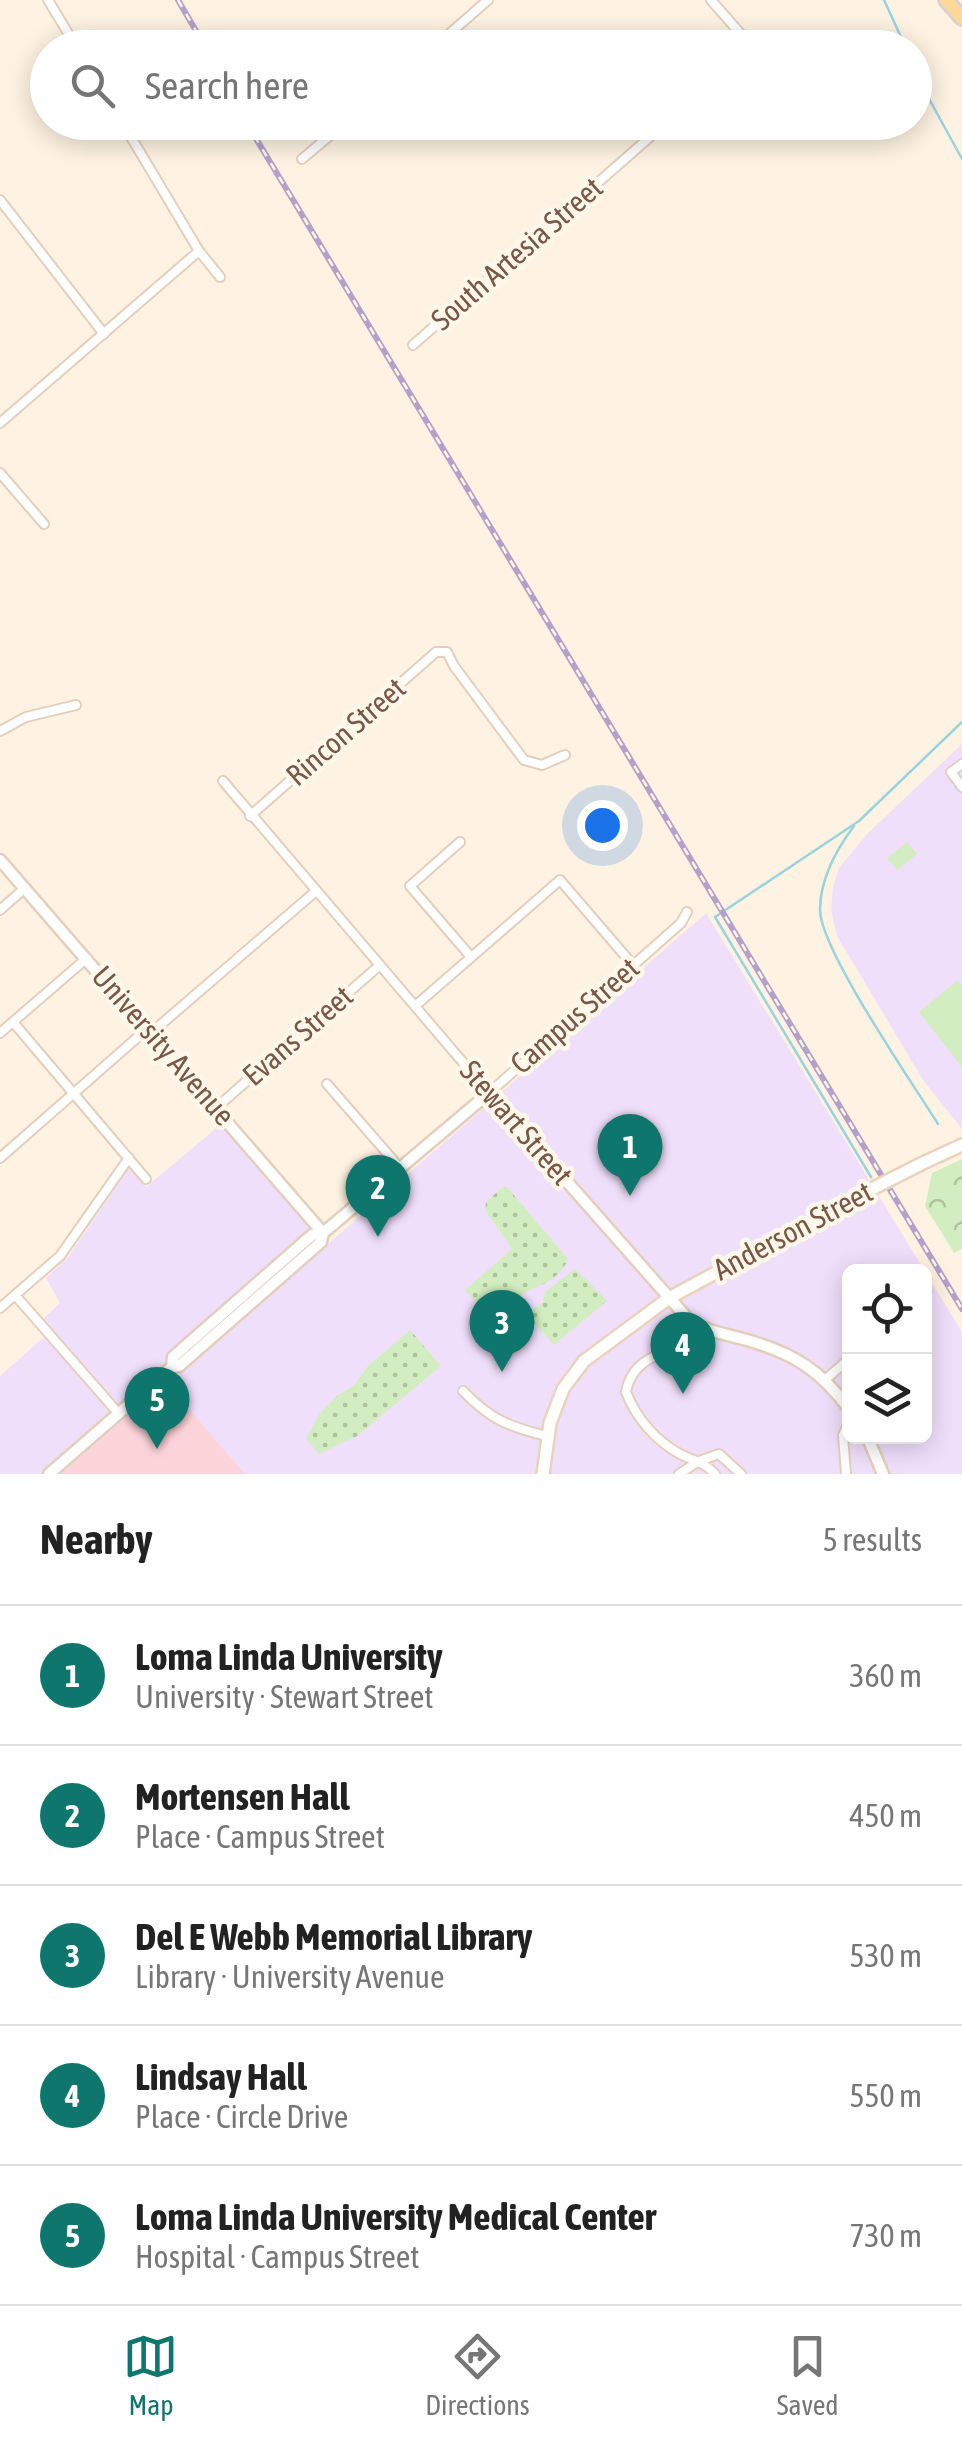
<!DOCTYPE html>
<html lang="en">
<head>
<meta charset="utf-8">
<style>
	body { margin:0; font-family:"Asap Condensed",sans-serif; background:#f6f6f6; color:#222 }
	.controls { position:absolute; right:30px; bottom:30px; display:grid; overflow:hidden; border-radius:15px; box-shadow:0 5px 25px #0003 }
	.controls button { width:90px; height:90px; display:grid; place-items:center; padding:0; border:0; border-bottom:2px solid #e0e0e0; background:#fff; color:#222; font:50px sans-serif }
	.you { position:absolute; left:602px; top:825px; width:35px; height:35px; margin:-25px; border:8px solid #fff; border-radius:50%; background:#1a73e8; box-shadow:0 0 0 15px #1a73e833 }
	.badge { display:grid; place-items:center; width:65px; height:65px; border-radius:50%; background:#0f766e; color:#fff; font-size:32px; font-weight:700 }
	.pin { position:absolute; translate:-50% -82px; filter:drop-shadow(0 2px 5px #0008) }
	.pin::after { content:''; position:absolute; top:52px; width:35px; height:30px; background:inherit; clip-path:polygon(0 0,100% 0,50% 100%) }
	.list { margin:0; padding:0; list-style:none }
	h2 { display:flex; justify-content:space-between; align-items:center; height:130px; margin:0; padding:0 40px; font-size:42px }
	h2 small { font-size:32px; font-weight:400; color:#767676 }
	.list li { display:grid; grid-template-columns:65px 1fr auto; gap:30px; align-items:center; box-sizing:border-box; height:140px; padding:0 40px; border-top:2px solid #e0e0e0 }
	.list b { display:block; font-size:38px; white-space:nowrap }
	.list p { margin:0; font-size:32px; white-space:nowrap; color:#767676 }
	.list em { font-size:32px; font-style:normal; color:#767676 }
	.icon { flex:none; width:55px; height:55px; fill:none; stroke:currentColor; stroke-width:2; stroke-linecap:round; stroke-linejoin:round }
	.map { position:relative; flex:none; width:962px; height:1474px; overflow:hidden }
	.search { position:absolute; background:#fff; box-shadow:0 5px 25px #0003; left:30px; right:30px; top:30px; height:110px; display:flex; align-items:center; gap:25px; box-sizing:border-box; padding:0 35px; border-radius:55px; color:#767676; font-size:38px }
	.sheet { height:830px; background:#fff }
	nav { display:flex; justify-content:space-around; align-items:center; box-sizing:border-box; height:140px; border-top:2px solid #e0e0e0; background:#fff; font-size:28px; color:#767676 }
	nav a { display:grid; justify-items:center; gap:5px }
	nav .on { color:#0f766e }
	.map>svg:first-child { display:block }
	.education { fill:#f0dffb; fill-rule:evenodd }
	.medical { fill:#fdd4da }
	.grass { fill:url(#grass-dots) }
	.forest { fill:url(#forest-crowns) }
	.pitch { fill:#d2edbf }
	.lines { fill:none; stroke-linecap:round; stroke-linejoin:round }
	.stream { stroke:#9ad3dd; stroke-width:2.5 }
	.minor-casing { stroke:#e4cfbd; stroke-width:12 }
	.tertiary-casing { stroke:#e4cfbd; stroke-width:15 }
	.secondary-casing { stroke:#ebd2bc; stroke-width:16 }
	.primary-casing { stroke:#dcd3cf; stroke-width:18 }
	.minor { stroke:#fff; stroke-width:8 }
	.tertiary { stroke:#fff; stroke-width:10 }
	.secondary { stroke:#fff; stroke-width:11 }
	.primary { stroke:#ffd898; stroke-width:12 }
	.rail-casing { stroke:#b5a0c9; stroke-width:6 }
	.rail { stroke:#fff7ea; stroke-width:2.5; stroke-dasharray:8; stroke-linecap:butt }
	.secondary-bridge-casing { stroke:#ebd2bc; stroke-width:16; stroke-linecap:butt }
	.secondary-bridge { stroke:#fff; stroke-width:11 }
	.labels { text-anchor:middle; stroke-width:9; stroke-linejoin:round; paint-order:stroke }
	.street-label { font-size:30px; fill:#795746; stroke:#fff7ea }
</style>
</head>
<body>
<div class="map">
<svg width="962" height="1474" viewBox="0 0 962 1474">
	<defs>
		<pattern id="grass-dots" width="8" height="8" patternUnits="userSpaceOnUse" patternTransform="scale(2.5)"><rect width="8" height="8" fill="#d2edbf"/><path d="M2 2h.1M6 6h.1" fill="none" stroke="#afc39d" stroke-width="1.8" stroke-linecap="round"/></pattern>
		<pattern id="forest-crowns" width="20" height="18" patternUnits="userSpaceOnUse" patternTransform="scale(2.5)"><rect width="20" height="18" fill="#d2edbf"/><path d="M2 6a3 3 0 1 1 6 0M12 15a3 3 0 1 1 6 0" fill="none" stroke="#afc39d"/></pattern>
	</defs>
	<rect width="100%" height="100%" fill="#fef3e2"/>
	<path class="education" d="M962,744V1129L923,1080L837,936L831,910L833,887L839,868L868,833Z
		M706,913L962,1332V1474H0V1376L44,1337V1318L60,1303L46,1278L69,1256L129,1168L146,1187L221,1124L328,1244ZM850,1272H924V1436H850Z"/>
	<path class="medical" d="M167,1384L245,1474H61L128,1416Z"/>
	<path class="grass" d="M503,1187H507L568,1259C562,1275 546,1284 532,1289C518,1295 504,1310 492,1319L465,1290L512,1249L485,1210L486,1202Z
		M575,1269L607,1301L554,1345L527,1315L543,1302L545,1292Z
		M410,1330L441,1366L357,1436L319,1454L306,1439L320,1413L337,1396L354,1385L368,1366Z"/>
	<path class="forest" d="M907,842L917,854L897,870L887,858Z
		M962,1159V1249L954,1253L925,1206L932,1173Z"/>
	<path class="pitch" d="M958,980L962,985V1067L919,1012Z"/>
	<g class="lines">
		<path class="stream" d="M884,0L906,48
			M914,66L921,84L962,159
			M854,826C836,850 820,879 820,910C820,949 913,1084 938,1124
			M871,1177L715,917L859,821L962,722"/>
		<g class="minor-casing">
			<path id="minor" d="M48,0L77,48
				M711,0L753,48
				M433,48L488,0
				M122,122L199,251L220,277
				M302,159L346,122
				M0,200L104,334
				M413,345L667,122
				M0,423L199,251
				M0,473L44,524
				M0,731L26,717L76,705
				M962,764L951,772L962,787
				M223,781L489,1093L681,923L687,912
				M250,816L436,652H447L454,666L524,760L542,765L565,755
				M460,842L410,886L471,957
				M0,910L25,888
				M415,1006L560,880L633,965
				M13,1022L146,1179
				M0,1033L87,958
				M151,1033L316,891
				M327,1084L400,1168
				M217,1107L380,965
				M0,1158L147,1029
				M924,1293L927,1291
				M15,1295L119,1414
				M0,1308L60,1256L129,1158
				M710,1331C680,1352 633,1350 626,1392C636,1418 656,1441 680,1454C694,1461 704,1462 715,1474
				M826,1379L850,1358
				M463,1391C491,1420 508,1426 546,1436
				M679,1474L699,1461L719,1454L741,1474
				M846,1474L843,1435L850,1421"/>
		</g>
		<g class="tertiary-casing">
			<path id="tertiary" d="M0,860L323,1233
				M172,1367L173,1357L312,1235L323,1233
				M867,1436L883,1474
				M49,1474L172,1367L179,1366L321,1242L323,1233L489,1093L688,1319C706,1332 726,1334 747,1340C795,1354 820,1370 850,1410"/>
		</g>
		<g class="secondary-casing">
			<path id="secondary" d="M923,1163L962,1145
				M543,1474L550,1423L563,1389L584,1361L669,1298L858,1196"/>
		</g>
		<g class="primary-casing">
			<path id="primary" d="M946,0L962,18"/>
		</g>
		<use href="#minor" class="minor"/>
		<use href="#tertiary" class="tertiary"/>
		<use href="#secondary" class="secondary"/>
		<use href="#primary" class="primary"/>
		<g class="rail-casing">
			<path id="rail" d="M178,0L206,48
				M246,122L962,1309"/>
		</g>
		<use href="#rail" class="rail"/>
		<g class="secondary-bridge-casing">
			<path id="secondary-bridge" d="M858,1196L923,1163"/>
		</g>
		<use href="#secondary-bridge" class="secondary-bridge"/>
	</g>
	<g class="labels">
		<g class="street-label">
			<text transform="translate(517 254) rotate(-41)" y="10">South Artesia Street</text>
			<text transform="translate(346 732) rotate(-41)" y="10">Rincon Street</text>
			<text transform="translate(575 1016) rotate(-41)" y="10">Campus Street</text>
			<text transform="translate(298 1036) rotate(-41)" y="10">Evans Street</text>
			<text transform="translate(163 1046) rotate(49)" y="10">University Avenue</text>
			<text transform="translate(516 1123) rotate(49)" y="10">Stewart Street</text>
			<text transform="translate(793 1231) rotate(-28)" y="10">Anderson Street</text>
		</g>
	</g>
</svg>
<div class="controls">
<button><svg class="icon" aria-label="locate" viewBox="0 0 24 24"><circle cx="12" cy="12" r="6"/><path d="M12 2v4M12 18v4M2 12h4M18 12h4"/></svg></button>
<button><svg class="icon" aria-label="layers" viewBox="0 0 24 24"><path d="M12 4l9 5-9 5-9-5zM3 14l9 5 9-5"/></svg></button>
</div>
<div class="you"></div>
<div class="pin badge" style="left:630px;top:1196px">1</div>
<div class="pin badge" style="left:378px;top:1237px">2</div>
<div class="pin badge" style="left:502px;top:1372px">3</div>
<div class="pin badge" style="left:683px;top:1394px">4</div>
<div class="pin badge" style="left:157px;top:1449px">5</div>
<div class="search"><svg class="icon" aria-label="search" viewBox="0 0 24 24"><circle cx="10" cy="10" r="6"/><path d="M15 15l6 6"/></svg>Search here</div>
</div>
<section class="sheet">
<h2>Nearby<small>5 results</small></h2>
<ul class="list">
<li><span class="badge">1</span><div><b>Loma Linda University</b><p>University · Stewart Street</p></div><em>360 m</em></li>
<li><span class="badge">2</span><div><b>Mortensen Hall</b><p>Place · Campus Street</p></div><em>450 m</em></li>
<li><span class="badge">3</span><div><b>Del E Webb Memorial Library</b><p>Library · University Avenue</p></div><em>530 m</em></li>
<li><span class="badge">4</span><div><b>Lindsay Hall</b><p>Place · Circle Drive</p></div><em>550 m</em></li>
<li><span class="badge">5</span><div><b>Loma Linda University Medical Center</b><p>Hospital · Campus Street</p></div><em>730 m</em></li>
</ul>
</section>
<nav>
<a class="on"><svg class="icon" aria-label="map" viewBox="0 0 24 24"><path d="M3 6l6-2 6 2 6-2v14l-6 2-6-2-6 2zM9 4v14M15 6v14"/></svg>Map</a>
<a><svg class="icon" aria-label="directions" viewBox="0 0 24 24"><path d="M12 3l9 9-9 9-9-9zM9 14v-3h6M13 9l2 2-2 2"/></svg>Directions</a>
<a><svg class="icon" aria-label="saved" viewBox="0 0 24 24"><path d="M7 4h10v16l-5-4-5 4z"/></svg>Saved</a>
</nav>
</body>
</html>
